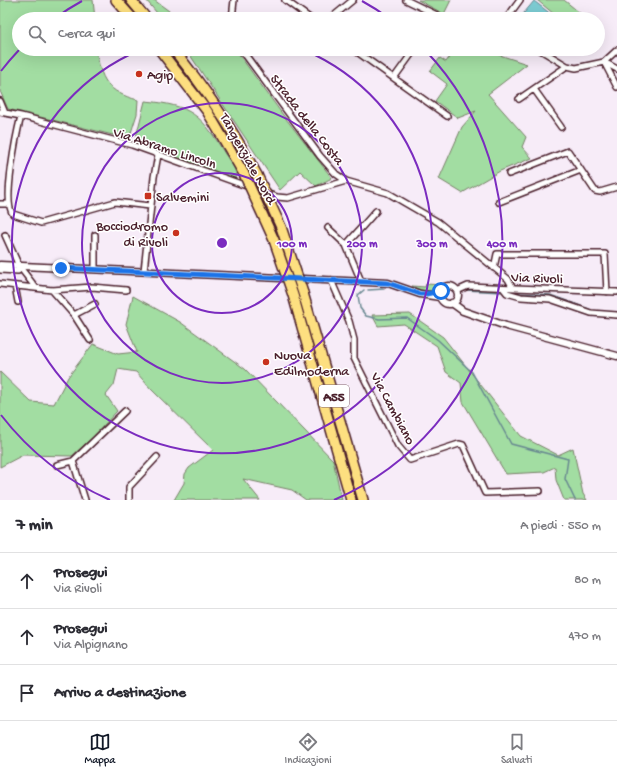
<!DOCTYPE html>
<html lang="it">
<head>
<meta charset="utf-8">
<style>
	body { margin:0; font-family:"Gochi Hand",sans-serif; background:#f7f7f7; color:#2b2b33 }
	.stop { position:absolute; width:12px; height:12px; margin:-9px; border:3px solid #1a73e8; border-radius:50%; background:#fff }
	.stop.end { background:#1a73e8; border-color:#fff; box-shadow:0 1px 4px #0008 }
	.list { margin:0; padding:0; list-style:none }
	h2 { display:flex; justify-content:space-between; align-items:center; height:52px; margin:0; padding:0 16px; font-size:17px }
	h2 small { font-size:13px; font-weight:400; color:#7c7c81 }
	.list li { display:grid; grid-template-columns:26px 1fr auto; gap:12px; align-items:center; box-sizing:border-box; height:56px; padding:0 16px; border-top:1px solid #e1e1e2 }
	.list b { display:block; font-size:15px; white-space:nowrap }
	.list p { margin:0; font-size:13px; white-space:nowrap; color:#7c7c81 }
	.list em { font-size:13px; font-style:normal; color:#7c7c81 }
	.icon { flex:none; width:22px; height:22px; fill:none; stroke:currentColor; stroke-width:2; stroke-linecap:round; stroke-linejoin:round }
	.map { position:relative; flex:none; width:617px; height:500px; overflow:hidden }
	.search { position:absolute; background:#fff; box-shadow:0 4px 16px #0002; left:12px; right:12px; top:12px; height:44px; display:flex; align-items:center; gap:10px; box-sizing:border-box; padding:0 14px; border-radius:22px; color:#7c7c81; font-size:15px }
	.sheet { height:220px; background:#fff }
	nav { display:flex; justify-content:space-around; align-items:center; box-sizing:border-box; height:56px; border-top:1px solid #e1e1e2; background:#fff; font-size:11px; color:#7c7c81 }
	nav a { display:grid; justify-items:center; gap:2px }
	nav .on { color:#111827 }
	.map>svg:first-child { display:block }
	.green { fill:#a2dda2; stroke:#767e66 }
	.water { fill:#7bccd3; stroke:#678790 }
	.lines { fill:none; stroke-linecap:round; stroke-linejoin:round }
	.stream { stroke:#678790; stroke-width:1.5 }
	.minor-casing { stroke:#4a1f2b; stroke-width:8 }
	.tertiary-casing { stroke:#4a1f2b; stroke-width:9 }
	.motorway-casing { stroke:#4a1f2b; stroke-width:12 }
	.minor { stroke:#fff; stroke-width:5 }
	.tertiary { stroke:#fff; stroke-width:6 }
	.motorway { stroke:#fddf80; stroke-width:9 }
	.motorway-bridge-casing { stroke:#4a1f2b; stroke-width:12; stroke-linecap:butt }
	.motorway-bridge { stroke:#fddf80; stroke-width:9 }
	.route { stroke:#1a73e8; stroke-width:5 }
	.ring { fill:none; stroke:#7b2cbf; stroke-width:2 }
	.poi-dot { fill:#c8321e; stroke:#fff; stroke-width:1.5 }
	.labels { text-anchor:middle; stroke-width:3; stroke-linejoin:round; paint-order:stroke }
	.shield { fill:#fff; stroke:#80626b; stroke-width:1 }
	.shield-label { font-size:13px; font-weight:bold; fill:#4a1f2b }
	.poi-label { font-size:14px; fill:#4a1f2b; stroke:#fff; text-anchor:start }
	.street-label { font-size:14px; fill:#4a1f2b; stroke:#fff }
	.centre { fill:#7b2cbf; stroke:#fff; stroke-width:2 }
	.ring-label { font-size:12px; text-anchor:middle; font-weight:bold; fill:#7b2cbf; stroke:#fff; stroke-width:3; stroke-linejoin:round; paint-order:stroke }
</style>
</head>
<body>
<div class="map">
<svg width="617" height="500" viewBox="0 0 617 500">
	<rect width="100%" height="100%" fill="#f7ecf8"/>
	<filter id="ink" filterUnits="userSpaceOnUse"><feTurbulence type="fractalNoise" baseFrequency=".025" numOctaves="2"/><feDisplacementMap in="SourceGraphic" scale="8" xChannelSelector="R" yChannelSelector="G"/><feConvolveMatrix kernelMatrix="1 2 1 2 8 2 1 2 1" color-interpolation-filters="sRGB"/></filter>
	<g filter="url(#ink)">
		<path class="green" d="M0,0H93L95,19H19V49H96C101,80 107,92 138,100L137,114L129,139L8,109L0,91Z
			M146,0H154L180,19H162Z
			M418,0H451L444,14Z
			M537,0H564L586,18L560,19Z
			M186,49H235L283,115L332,178L316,186L300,171L280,190Z
			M455,49H481L527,64L488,94L526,137L522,147L532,158L500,171L462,193L439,179L462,127L476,111L458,118L435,101L447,84L430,71L440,58L446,62Z
			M145,101C191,105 202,115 225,154C230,161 238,171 236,179L136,144V137Z
			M426,284L444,285C434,293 423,292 412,286L425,287Z
			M133,296L180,322L245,369L333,460L342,500H306L292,490L243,479L260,500H174L184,483L185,474L189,468L213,450L151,389L136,372L118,369L114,385L106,395L117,411L92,438L72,456L23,455L0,467V372L31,402L54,404L68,377L93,344L118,354L137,352L126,324Z
			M410,314L443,337L521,436L558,455L573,448L583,494L587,500H564L556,480L555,467L544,472L506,474L463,402L461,383L446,372L437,346L404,324L378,326L372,315Z"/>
		<path class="water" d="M534,1L557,19H519Z"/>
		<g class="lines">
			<path class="stream" d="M364,290L358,295L360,308L366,316L379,319L407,318L438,340L472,372L511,444L568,459L565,479L575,500
				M368,290L384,289
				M418,290L424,291
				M466,290L501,292
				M517,293L550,295L589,309"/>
			<g class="minor-casing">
				<path id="minor" d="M285,0L311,19
					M406,0L445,19
					M232,19L234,0
					M330,19L353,0
					M506,19L520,0
					M241,49L320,156L336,174L346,181
					M353,49L447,116
					M539,49L567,66L576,68L604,62L617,69
					M604,62L617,87
					M604,62L617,50
					M394,78L415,49
					M534,89L561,127
					M519,99L567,66
					M0,101L5,113
					M0,112L21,116L132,145L277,197L288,198L346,181L388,193L438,222L508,279L513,288
					M21,116C17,132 2,204 13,214L41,223L115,202L150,206
					M509,174L568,151L595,191L600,192L617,187
					M499,202L581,170
					M0,204H9
					M328,228L346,245
					M5,235L19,266L36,288
					M494,268L497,254H605L607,292
					M95,269V235
					M0,270L18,271L19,266
					M144,271L154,177L158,155
					M331,280L349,321L354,340V358L398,446L410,460L459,444L463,445L485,493L540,491
					M361,281L346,245L376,211
					M0,284L52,290L92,287L126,290
					M15,286L18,302
					M503,288L507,293L521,297L550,299L591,313L617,315
					M52,290L74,315L90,340
					M457,291L468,286L617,292
					M74,315L95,304
					M57,465L73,461
					M85,500L73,461L125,411
					M129,500V487L157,457"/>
			</g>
			<g class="tertiary-casing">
				<path id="tertiary" d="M0,265L388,283L420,294L440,297
					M440 295a9 9 0 1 1 18 0a9 9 0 1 1-18 0Z
					M452,303L463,311L506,326L617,356"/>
			</g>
			<g class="motorway-casing">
				<path id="motorway" d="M116,0L133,19
					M131,0L147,19
					M159,49L207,111L244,174
					M173,49C206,89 233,130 257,175
					M303,293L363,500
					M293,295L351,500"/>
			</g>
			<use href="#minor" class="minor"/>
			<use href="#tertiary" class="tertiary"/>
			<use href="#motorway" class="motorway"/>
			<g class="motorway-bridge-casing">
				<path id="motorway-bridge" d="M244,174L274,240L293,295
					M257,175L281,227L303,293"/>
			</g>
			<use href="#motorway-bridge" class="motorway-bridge"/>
		</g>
	</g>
	<g class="lines" filter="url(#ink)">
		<path class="route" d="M61,268L388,283L420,294H426L441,291"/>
	</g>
	<g class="ring">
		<circle cx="222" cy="243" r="70"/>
		<circle cx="222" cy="243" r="140"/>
		<path d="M304 50A210 210 0 1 1 140 50"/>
		<path d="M110 500A280 280 0 0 1 1 415M1 71A280 280 0 0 1 19 50M55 18A280 280 0 0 1 82 1M362 1A280 280 0 0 1 389 18M425 50A280 280 0 0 1 334 500"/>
	</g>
	<g class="poi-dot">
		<circle cx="139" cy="74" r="4"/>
		<rect x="144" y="192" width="8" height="8" rx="2"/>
		<circle cx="176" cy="233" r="4"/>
		<circle cx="266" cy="362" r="4"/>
	</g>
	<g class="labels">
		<rect class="shield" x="319" y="385" width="30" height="22" rx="3"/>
		<g class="shield-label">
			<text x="334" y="401">A55</text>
		</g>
		<g class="poi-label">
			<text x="147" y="79">Agip</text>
			<text x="156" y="201">Salvemini</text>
			<text x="168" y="230" text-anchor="end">Bocciodromo<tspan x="168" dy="16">di Rivoli</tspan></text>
			<text x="274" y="359">Nuova<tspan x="274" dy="16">Edilmoderna</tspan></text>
		</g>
		<g class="street-label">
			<text transform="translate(308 119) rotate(52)" y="5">Strada della Costa</text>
			<text transform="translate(165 147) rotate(18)" y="5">Via Abramo Lincoln</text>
			<text transform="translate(249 158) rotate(61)" y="5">Tangenziale Nord</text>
			<text transform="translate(537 277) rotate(2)" y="5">Via Rivoli</text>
			<text transform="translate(394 408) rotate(62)" y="5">Via Cambiano</text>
		</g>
	</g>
	<circle cx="222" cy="243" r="6" class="centre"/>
	<g class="ring-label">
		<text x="292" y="247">100 m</text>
		<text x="362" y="247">200 m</text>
		<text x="432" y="247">300 m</text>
		<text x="502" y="247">400 m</text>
	</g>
</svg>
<div class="stop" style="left:441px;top:291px"></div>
<div class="stop end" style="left:61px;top:268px"></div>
<div class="search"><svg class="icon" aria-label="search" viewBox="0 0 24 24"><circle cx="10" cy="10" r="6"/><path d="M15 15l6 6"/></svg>Cerca qui</div>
</div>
<section class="sheet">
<h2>7 min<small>A piedi · 550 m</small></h2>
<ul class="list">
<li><svg class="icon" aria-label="ahead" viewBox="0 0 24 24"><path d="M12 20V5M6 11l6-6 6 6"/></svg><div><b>Prosegui</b><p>Via Rivoli</p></div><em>80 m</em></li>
<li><svg class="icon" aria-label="ahead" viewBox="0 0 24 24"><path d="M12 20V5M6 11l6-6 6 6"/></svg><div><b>Prosegui</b><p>Via Alpignano</p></div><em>470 m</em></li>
<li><svg class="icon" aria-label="arrive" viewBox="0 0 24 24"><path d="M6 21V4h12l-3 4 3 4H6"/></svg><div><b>Arrivo a destinazione</b></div></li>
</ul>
</section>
<nav>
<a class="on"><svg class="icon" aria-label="map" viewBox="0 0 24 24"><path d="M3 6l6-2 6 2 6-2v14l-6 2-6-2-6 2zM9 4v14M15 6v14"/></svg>Mappa</a>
<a><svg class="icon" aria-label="directions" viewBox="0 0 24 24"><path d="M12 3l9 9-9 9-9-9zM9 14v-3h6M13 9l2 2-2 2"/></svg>Indicazioni</a>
<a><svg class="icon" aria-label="saved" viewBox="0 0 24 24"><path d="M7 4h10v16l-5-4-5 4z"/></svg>Salvati</a>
</nav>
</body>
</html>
